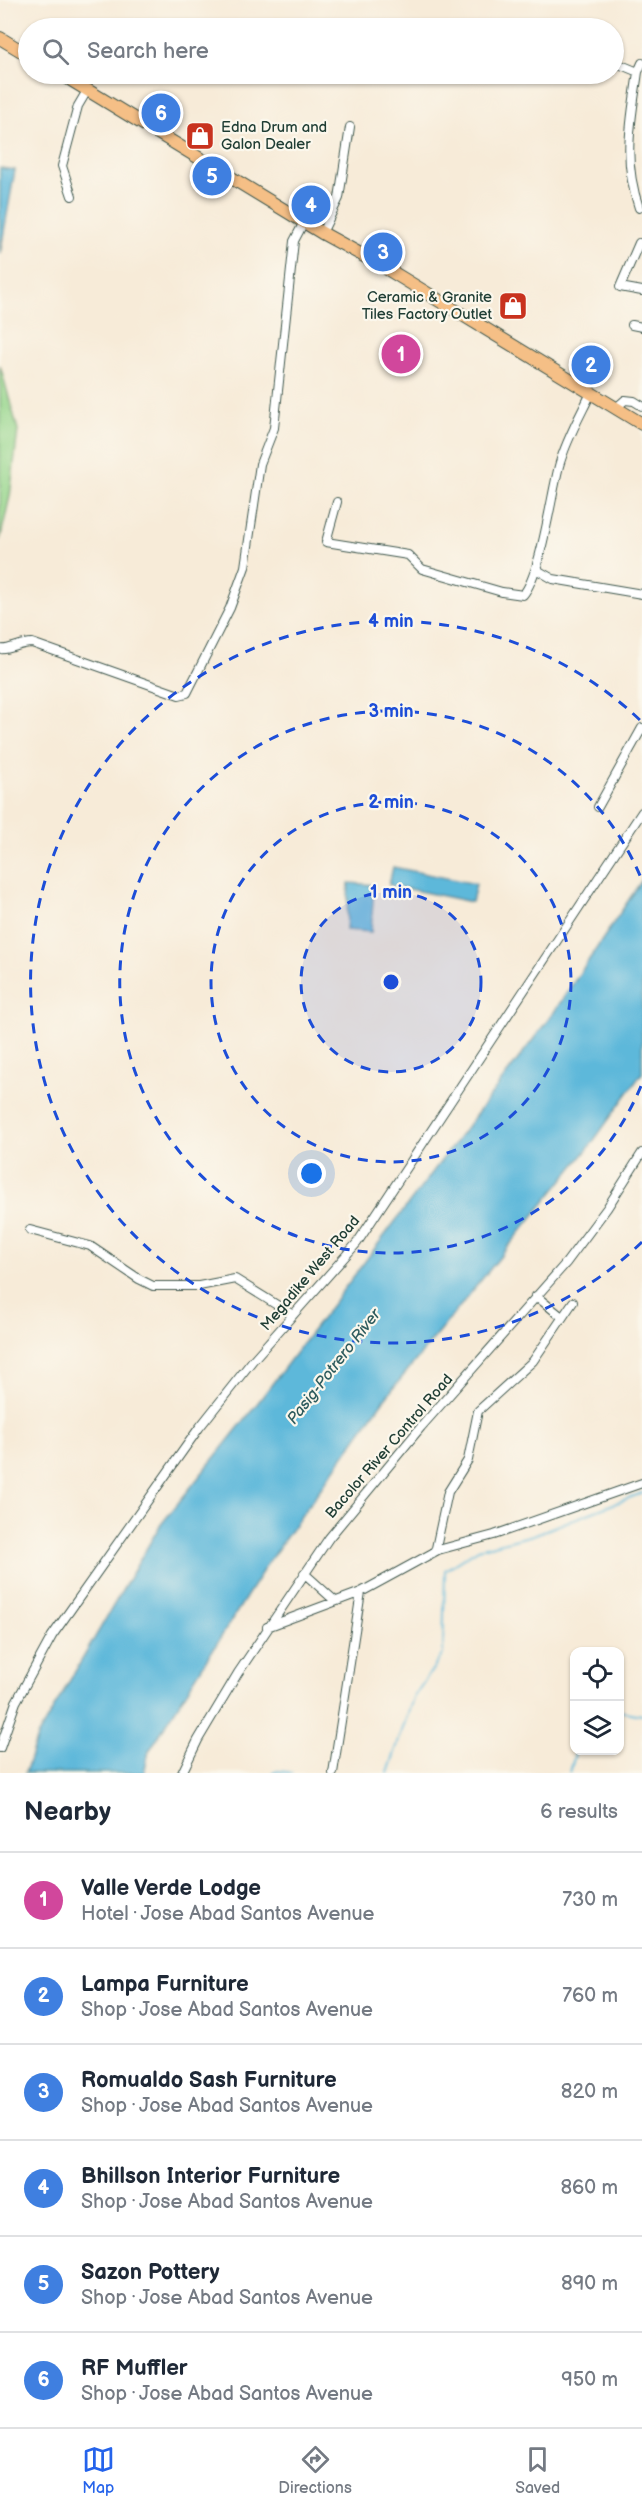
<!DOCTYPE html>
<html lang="en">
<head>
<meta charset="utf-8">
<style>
	body { margin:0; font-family:"Balsamiq Sans",sans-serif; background:#f6f6f7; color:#1f2937 }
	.controls { position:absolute; right:18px; bottom:18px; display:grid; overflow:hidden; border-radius:12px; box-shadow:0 2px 4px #0004 }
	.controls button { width:54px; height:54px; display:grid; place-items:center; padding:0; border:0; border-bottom:2px solid #e0e1e3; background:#fff; color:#1f2937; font:30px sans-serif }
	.you { position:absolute; left:312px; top:1174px; width:21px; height:21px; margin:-15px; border:4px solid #fff; border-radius:50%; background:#1a73e8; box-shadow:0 0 0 9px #1a73e833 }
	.badge { display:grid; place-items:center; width:39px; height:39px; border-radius:50%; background:#2563eb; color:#fff; font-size:20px; font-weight:700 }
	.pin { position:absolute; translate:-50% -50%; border:3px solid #fff; box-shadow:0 2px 6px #0006 }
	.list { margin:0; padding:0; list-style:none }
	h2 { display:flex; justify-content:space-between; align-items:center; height:78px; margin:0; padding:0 24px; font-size:26px }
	h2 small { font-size:20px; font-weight:400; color:#747a83 }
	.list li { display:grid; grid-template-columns:39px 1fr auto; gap:18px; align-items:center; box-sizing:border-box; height:96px; padding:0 24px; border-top:2px solid #e0e1e3 }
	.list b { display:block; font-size:22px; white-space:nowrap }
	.list p { margin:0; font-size:20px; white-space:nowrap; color:#747a83 }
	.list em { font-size:20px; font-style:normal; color:#747a83 }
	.icon { flex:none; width:33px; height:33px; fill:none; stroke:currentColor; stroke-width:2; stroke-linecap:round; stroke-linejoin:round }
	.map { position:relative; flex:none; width:642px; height:1773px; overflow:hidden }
	.search { position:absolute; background:#fff; box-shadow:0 2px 4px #0004; left:18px; right:18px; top:18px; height:66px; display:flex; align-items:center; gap:15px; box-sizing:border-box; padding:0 21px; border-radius:33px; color:#747a83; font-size:22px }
	.sheet { height:654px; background:#fff }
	nav { display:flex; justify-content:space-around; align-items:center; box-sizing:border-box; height:84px; border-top:2px solid #e0e1e3; background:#fff; font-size:16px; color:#747a83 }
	nav a { display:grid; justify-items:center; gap:3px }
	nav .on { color:#2563eb }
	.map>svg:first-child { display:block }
	.green { fill:#95d58b; stroke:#5a8960; stroke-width:1.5 }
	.water { fill:#5db8da; stroke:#3e7a87; stroke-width:1.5 }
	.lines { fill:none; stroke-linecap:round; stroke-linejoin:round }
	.stream { stroke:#5db8da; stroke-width:2 }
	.minor-casing { stroke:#3f574d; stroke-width:10 }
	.highway-casing { stroke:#3f574d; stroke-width:14 }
	.minor { stroke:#fff; stroke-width:8 }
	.highway { stroke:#f5bf86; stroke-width:12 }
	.ring { fill:none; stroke:#1d4ed8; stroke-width:3; stroke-dasharray:10 8 }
	.labels { text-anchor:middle; stroke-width:4.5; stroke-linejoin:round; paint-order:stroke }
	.poi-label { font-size:15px; fill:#1f3d34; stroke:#fbf7ec; text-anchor:start }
	.street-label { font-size:15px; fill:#1f3d34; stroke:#fbf7ec }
	.water-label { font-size:16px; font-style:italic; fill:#2e5c5e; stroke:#fbf7ec }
	.centre { fill:#1d4ed8; stroke:#fbf7ec; stroke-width:3 }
	.ring-label { font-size:18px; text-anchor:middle; font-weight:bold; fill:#1d4ed8; stroke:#fbf7ec; stroke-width:4.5; stroke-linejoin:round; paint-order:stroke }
</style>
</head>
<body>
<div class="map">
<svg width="642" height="1773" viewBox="0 0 642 1773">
	<rect width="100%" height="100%" fill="#fbf7ec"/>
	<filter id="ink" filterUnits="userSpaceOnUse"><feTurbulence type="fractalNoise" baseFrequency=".0167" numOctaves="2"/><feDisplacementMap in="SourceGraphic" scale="12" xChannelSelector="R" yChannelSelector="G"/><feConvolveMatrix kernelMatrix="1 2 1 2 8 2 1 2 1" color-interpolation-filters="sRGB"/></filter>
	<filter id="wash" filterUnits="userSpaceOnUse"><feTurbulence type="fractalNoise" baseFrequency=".008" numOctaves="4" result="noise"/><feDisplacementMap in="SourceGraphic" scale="24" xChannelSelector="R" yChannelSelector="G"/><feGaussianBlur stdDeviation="1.35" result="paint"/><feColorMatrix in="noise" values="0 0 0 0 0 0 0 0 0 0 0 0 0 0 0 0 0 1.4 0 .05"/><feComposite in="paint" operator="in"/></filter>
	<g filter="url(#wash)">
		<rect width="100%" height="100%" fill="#f7ebd8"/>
		<path class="green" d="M0,365L18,430L10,496L0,540Z"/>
		<path class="water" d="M0,168L15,170L0,254Z
			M393,867L476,884L472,902L389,885Z
			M642,880V1073L587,1150L382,1402L267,1564L149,1751L144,1773H25L37,1737L159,1527L250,1413L554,1012Z
			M349,883L374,885L371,932L346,930Z"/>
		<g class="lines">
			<path class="stream" d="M620,1711L642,1715
				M273,1773L278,1771L293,1773
				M388,1773L413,1698L443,1654L445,1570L478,1549L533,1535L642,1493
				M570,1773L576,1750"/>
		</g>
	</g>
	<g filter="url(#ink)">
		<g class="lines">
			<g class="minor-casing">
				<path id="minor" d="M614,62L638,72
					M72,196L62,166L78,106L88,89
					M639,208C622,158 631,122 638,72L642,63
					M322,233L339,198L350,127
					M642,245L639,243L620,287L642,291
					M632,325L642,327
					M616,408L625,400L634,401L642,406
					M337,502L326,542L408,555L422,569L502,592L523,595C541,574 551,496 559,466C566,440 580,416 591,393
					M537,564L539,571L553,579L642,594
					M0,649C8,651 20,643 32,643L179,695L187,693L230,608L245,567L260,464L274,428L294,241L304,222
					M598,807L642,728
					M30,1230L90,1246L139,1279L153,1286H199L235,1279L293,1315
					M536,1296L562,1317
					M433,1553L436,1548L448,1492L468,1460L478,1411L533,1361L573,1302
					M304,1573L335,1601
					M267,1627L361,1592L438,1550L494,1535L642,1483
					M0,1748L16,1702L52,1636L199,1428L253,1360L357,1243L642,812
					M182,1773L198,1740L238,1673L329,1538L421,1427L566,1263L607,1208L642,1153
					M333,1773L361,1592"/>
			</g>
			<g class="highway-casing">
				<path id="highway" d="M0,38L28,55
					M61,74L322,233L384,267L642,424"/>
			</g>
			<use href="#minor" class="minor"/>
			<use href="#highway" class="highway"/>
		</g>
	</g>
	<circle cx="391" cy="982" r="90" fill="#1d4ed8" fill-opacity=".12"/>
	<g class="ring">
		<circle cx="391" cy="982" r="90"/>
		<circle cx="391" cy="982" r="180"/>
		<path d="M641 1086A271 271 0 1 1 641 878"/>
		<path d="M642 1242A361 361 0 1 1 642 722"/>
	</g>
	<defs>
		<g id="shop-square" transform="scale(1.5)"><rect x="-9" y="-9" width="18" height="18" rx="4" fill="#c8321e" stroke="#fbf7ec"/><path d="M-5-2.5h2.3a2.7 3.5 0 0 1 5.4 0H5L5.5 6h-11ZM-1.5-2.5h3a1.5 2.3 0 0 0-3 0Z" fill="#fff"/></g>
	</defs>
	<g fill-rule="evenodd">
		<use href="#shop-square" x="200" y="136"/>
		<use href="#shop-square" x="513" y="306"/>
	</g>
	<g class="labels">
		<g class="poi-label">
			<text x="221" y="132">Edna Drum and<tspan x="221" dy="17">Galon Dealer</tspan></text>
			<text x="492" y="302" text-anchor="end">Ceramic &amp; Granite<tspan x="492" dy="17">Tiles Factory Outlet</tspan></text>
		</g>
		<g class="street-label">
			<text transform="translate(310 1273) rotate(-50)" y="5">Megadike West Road</text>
			<text transform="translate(389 1446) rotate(-49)" y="5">Bacolor River Control Road</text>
		</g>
		<g class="water-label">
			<text transform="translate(333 1366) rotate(-52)" y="6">Pasig-Potrero River</text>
		</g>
	</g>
	<circle cx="391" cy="982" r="9" class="centre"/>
	<g class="ring-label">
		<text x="391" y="627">4 min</text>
		<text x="391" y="717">3 min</text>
		<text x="391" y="808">2 min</text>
		<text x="391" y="898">1 min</text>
	</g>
</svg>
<div class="controls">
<button><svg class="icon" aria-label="locate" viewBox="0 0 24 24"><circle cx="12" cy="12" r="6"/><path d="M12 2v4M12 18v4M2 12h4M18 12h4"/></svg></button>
<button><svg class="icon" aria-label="layers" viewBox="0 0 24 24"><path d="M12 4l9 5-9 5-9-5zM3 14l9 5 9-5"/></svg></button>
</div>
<div class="you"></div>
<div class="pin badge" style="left:401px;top:354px;background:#d1479c">1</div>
<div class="pin badge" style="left:591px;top:365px;background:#3f7fe0">2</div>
<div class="pin badge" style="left:383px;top:252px;background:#3f7fe0">3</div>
<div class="pin badge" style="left:311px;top:205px;background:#3f7fe0">4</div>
<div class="pin badge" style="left:212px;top:176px;background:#3f7fe0">5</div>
<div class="pin badge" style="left:161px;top:113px;background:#3f7fe0">6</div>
<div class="search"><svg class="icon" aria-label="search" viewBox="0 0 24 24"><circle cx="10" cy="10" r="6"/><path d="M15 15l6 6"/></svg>Search here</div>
</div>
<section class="sheet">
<h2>Nearby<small>6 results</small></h2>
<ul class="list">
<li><span class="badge" style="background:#d1479c">1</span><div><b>Valle Verde Lodge</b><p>Hotel · Jose Abad Santos Avenue</p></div><em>730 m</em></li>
<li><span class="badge" style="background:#3f7fe0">2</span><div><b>Lampa Furniture</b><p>Shop · Jose Abad Santos Avenue</p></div><em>760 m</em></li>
<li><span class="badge" style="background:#3f7fe0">3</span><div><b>Romualdo Sash Furniture</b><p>Shop · Jose Abad Santos Avenue</p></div><em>820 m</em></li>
<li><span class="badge" style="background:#3f7fe0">4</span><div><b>Bhillson Interior Furniture</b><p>Shop · Jose Abad Santos Avenue</p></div><em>860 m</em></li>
<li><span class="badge" style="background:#3f7fe0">5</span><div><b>Sazon Pottery</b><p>Shop · Jose Abad Santos Avenue</p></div><em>890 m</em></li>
<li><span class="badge" style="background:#3f7fe0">6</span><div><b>RF Muffler</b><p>Shop · Jose Abad Santos Avenue</p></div><em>950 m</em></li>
</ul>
</section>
<nav>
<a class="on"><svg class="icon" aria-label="map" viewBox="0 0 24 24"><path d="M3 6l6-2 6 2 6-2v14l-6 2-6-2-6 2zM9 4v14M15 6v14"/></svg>Map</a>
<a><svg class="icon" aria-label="directions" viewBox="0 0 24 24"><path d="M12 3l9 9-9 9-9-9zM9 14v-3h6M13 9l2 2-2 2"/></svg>Directions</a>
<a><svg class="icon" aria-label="saved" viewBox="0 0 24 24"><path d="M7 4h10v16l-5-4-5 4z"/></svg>Saved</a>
</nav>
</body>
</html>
